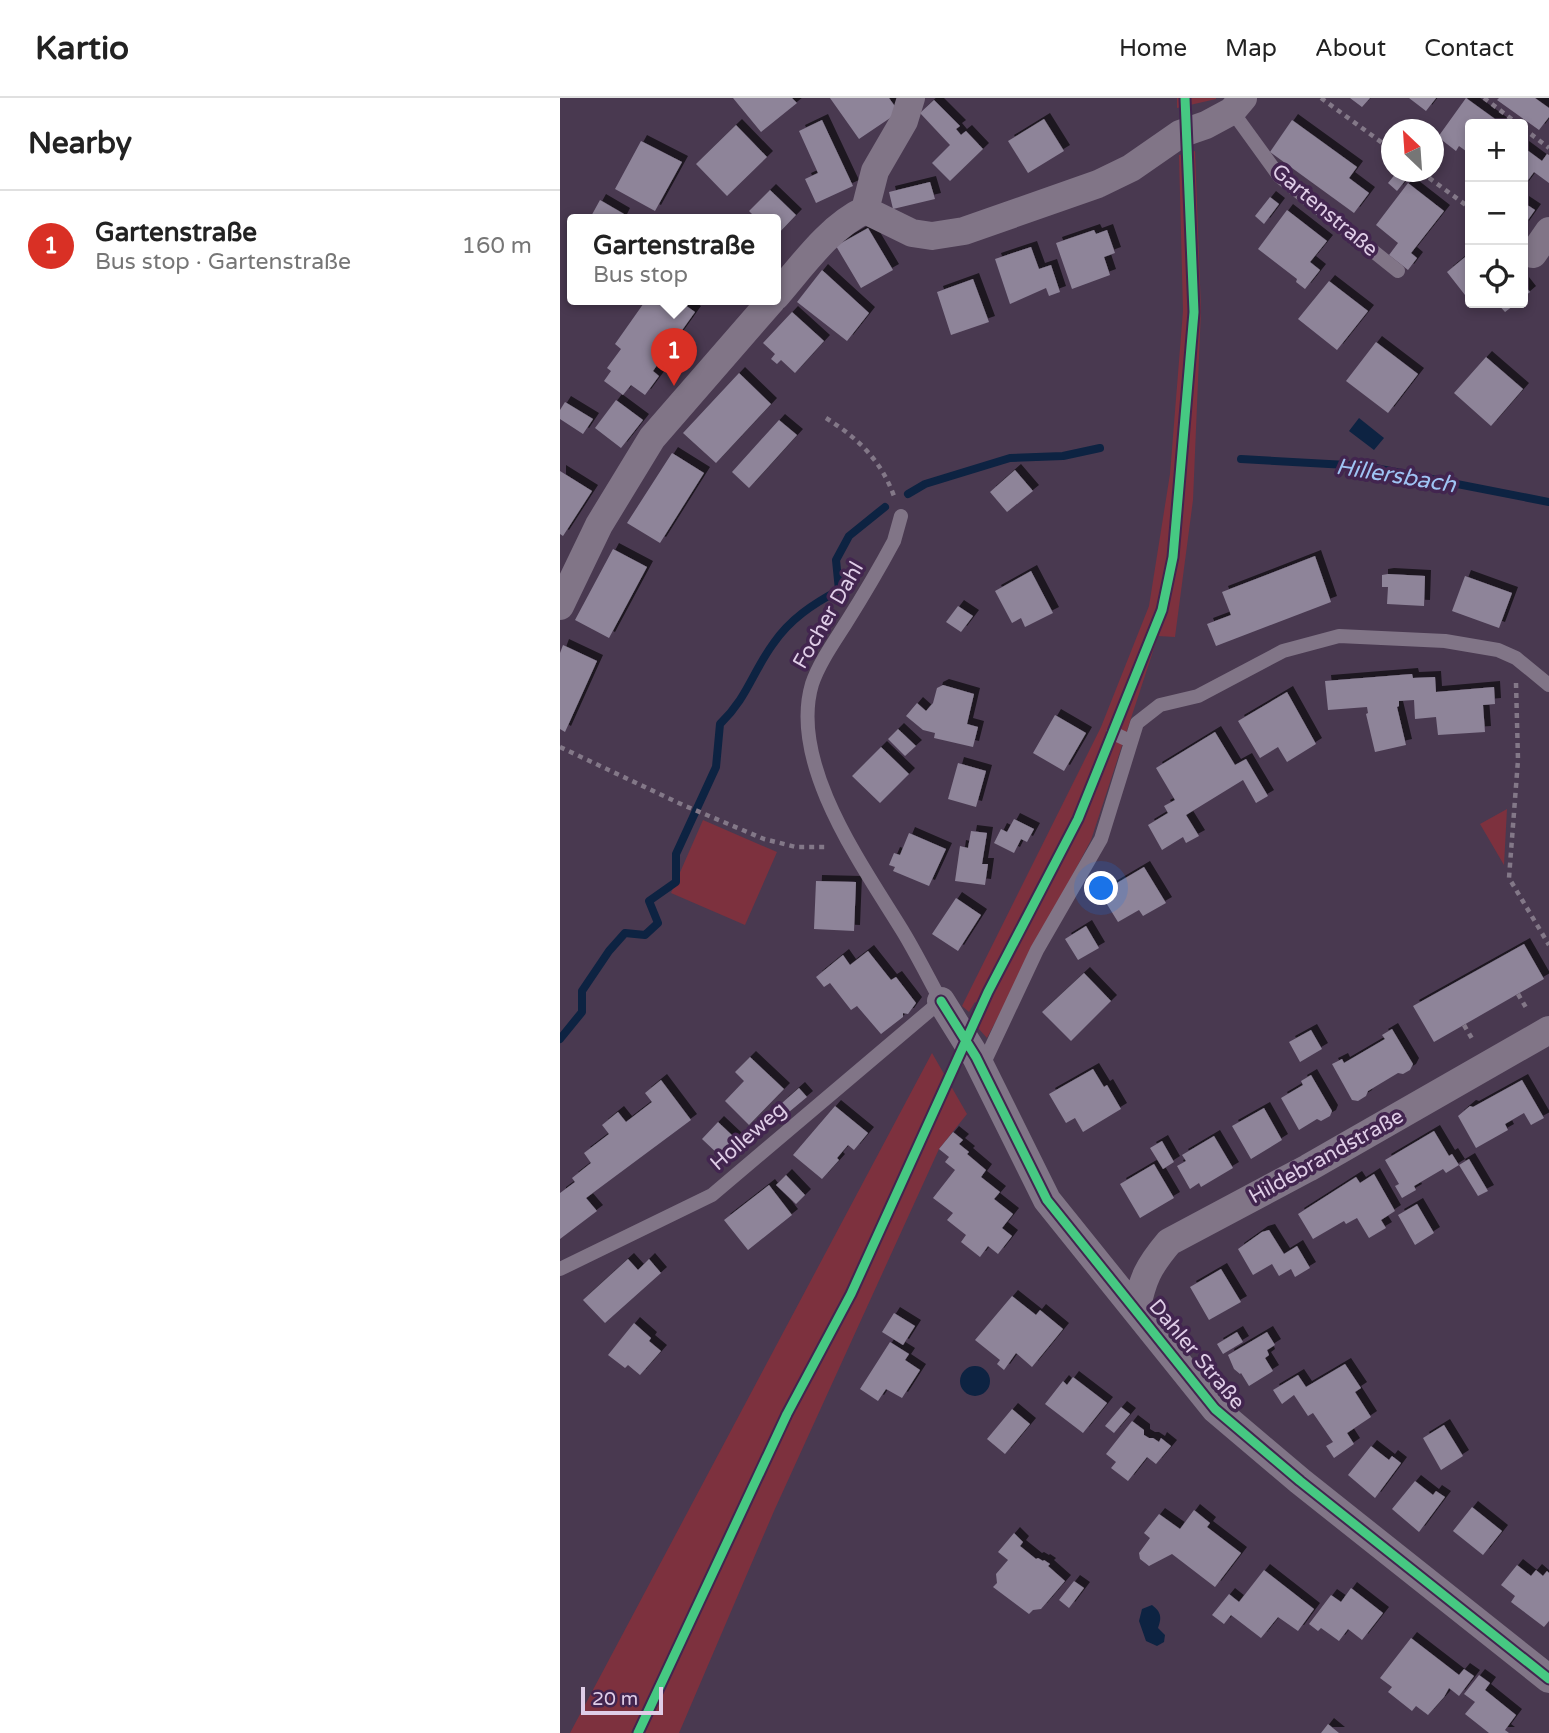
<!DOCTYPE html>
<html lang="en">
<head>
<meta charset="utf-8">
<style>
	body { margin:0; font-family:"Varela Round",sans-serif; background:#f2f2f2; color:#222 }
	.controls { position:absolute; right:21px; top:21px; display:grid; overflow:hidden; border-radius:7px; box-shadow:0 4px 10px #0003 }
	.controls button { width:63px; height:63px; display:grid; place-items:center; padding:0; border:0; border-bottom:2px solid #e0e0e0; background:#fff; color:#222; font:35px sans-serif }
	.compass { position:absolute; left:821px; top:21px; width:63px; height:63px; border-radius:50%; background:#fff; box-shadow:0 4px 10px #0003; rotate:335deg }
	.scale { position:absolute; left:21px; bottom:18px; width:82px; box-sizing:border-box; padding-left:7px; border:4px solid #dfcde7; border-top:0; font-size:19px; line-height:24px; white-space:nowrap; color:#dfcde7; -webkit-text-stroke:5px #42254f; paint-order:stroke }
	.you { position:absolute; left:542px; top:791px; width:24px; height:24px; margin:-18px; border:5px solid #fff; border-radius:50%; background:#1a73e8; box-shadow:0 0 0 10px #1a73e833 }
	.badge { display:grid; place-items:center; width:46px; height:46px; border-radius:50%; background:#d93025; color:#fff; font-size:23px; font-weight:700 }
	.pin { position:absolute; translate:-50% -58px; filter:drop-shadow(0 2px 4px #0008) }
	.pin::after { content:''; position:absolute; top:37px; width:24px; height:21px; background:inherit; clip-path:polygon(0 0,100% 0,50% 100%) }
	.popup { position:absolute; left:7px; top:116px; width:214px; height:91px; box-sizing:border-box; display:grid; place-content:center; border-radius:7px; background:#fff; filter:drop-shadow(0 2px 5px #0005); font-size:23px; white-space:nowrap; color:#767676 }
	.popup b { font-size:26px; color:#222 }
	.popup::after { content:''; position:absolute; left:50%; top:100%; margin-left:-14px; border:14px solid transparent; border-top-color:#fff }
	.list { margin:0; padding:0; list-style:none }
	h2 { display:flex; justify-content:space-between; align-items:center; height:91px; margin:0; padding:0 28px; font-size:30px }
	h2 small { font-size:23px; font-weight:400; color:#767676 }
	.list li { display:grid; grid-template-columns:46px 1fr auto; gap:21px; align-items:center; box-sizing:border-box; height:112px; padding:0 28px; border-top:2px solid #e0e0e0 }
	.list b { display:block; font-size:26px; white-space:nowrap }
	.list p { margin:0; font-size:23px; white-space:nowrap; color:#767676 }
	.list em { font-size:23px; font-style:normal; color:#767676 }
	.icon { flex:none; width:38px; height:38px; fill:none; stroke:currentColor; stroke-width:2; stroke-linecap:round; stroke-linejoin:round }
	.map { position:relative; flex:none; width:989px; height:1635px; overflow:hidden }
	header { display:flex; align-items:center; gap:42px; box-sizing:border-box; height:98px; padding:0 35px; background:#fff; border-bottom:2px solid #e0e0e0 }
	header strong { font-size:33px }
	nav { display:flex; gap:38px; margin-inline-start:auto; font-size:24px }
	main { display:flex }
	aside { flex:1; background:#fff }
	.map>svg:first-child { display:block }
	.green { fill:#7d313e }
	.water { fill:#0d2342 }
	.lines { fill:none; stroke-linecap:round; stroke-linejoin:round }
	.stream { stroke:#0d2342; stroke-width:8 }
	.building { fill:#8e8499; filter:url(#shadow) }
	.path { stroke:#837888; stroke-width:4.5; stroke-dasharray:5 5; stroke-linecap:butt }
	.lane { stroke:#817587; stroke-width:14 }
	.street { stroke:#817587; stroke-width:28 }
	.cycleway-casing { stroke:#42254f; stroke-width:13 }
	.cycleway { stroke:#46c982; stroke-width:9 }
	.labels { text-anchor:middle; stroke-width:7; stroke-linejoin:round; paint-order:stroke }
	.street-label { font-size:21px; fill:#dfcde7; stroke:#42254f }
	.water-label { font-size:23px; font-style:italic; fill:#9fc4f4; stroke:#42254f }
</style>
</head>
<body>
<header>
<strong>Kartio</strong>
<nav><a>Home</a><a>Map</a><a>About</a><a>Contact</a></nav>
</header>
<main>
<aside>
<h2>Nearby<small></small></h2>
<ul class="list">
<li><span class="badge">1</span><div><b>Gartenstraße</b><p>Bus stop · Gartenstraße</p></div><em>160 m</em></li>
</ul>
</aside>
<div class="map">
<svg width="989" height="1635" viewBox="0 0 989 1635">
	<defs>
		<filter id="shadow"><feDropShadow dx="6" dy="-6" stdDeviation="0" flood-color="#0009"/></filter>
	</defs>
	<rect width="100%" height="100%" fill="#493950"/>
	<path class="green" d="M617,0H656V1L617,10Z
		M635,53L641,212L633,402L615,539L598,538L531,742L427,940L418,930L427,912L415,904L409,914L402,908L541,629L589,508L610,376L623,213L619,57Z
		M947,711L944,767L920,726Z
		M143,722L217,754L185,827L111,795Z
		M372,955L407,1016L379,1051L214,1413L119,1635H10Z"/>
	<path class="water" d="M799,320L824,340L814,352L789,333Z
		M400 1283a15 15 0 1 1 30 0a15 15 0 1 1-30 0Z
		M592,1507C601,1514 602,1519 598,1530L605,1537L604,1544L597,1548L586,1543L579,1523L582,1511Z"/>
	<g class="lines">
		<path class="stream" d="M681,361L805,368L989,404
			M348,396L365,386L450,360L503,358L540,350
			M0,941L22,914V893L49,853L65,835L85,837L98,825L89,803L116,784V756L156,669L160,626C187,600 192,575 213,546C230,521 253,506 279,492L276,462L289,438L325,409"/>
	</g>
	<path class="building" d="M173,0H232L237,5L201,34Z
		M270,0H329L339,14L299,41Z
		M790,0H810L802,9Z
		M849,0H876L866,13Z
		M906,0L942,26H910V56L899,48L896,53L878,39Z
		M939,0H975L989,10V19L979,32L937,2Z
		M374,2L400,28L396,31L401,37L406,33L423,51L390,83L372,65L390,47L360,15Z
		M484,21L504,53L468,75L448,43Z
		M262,22L293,88L256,105L245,81L258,75L239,33Z
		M732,22L797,69L789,80L809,95L794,115L710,54Z
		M176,27L207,59L167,98L136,66Z
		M81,43L122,64L95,113L55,91Z
		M963,49L982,63L987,56L989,57V85L974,74L963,89Z
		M837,74H852L837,93L828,85Z
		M370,84L375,101L333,111L329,94Z
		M848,85L884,113L851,155L857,160L848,172L829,157L838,145L816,127Z
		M210,92L236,117L216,138V122H198L189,113Z
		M710,99L719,106L704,126L695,118Z
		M40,102L64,116L61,122H29Z
		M963,104L975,112L963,129Z
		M727,112L767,143L750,164L760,172L745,191L736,184L737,181L698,151Z
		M308,130L333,172L301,190L276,148Z
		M534,132L536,136L547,132L555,155L544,159L550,177L512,191L496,145Z
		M471,149L479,171L491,167L500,194L489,198L486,190L450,206L435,161Z
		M910,155V193L905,197L887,174Z
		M262,172L309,215L287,243L237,204Z
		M413,181L429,224L391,237L377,194Z
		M769,183L808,213L777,252L738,221Z
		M963,185L970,194L963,200Z
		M86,202H118L135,214L93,273L99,278L85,297L71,287L63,297L44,283L51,273L47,270L61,251L55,246Z
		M937,205H957L945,214Z
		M232,214L264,243L235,275L221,262L217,266L211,261L215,256L203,245Z
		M816,244L858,276L828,315L786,283Z
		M926,259L963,291L931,328L894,295Z
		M179,275L211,306L156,365L123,335Z
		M56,302L83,322L61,350L35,330Z
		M5,304L33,321L23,336L0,321V312Z
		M219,322L237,337L189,390L172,374Z
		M112,355L144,375L100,445L67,425Z
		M455,372L473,393L447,414L430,394Z
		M0,373L32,393L3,438L0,436Z
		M53,451L87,469L49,540L15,522Z
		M755,458L771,504L656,548L647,526L671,517L662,494Z
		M471,473L493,515L465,529L461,520L452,525L435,493Z
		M828,476L865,478L864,508L827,506L828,489H822V477Z
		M905,478L952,495L939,530L892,513Z
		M398,508L413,518L401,534L386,524Z
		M3,547L37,563L5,634L0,631V555Z
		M852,576L853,580L875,579L876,594L934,589L935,606L923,607L925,634L878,637L876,619L855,621L854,602L839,603V608L837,609L846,647L815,654L806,616L808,615L807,609L768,612L765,583Z
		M383,587L414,596L407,626L418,629L413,649L374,640L375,635L363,632L346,618L357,605L366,613L373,605L377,590Z
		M727,594L756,646L727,664L718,649L700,660L678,623Z
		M495,617L526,635L504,673L473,655Z
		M338,631L356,648L345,658L328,641Z
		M655,634L675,667L686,661L708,698L696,705L683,682L626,717L639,738L626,745L623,739L602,752L588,727L608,715L604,708L615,702L596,670Z
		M321,649L349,676L320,705L292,678Z
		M398,665L426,673L416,709L388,701Z
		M454,721L474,731L467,744L461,741L454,755L434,745L441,731L447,734Z
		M411,733L427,735L422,766H428L425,787L395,783L400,748L408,750Z
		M349,735L386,751L369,788L333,773L335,769L329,767L334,755L340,757Z
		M584,769L606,805L583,818L579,812L558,824L540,795Z
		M256,783L296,784L294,833L254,831Z
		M396,800L421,817L398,853L372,836Z
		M526,828L539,850L518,862L505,841Z
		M964,846L984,881L874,944L853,908Z
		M308,853L331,882L336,879L356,905L348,916L343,915V919L321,936L297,908L291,912L270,885L264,889L256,879L283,857L290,867Z
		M524,875L551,903L511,943L482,914Z
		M832,931L853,966L850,972L843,976L838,975L808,993L806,998L798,1003L792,1002L772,966L782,961L784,965L825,941L822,937Z
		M751,932L762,951L740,964L729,944Z
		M190,959L224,991L189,1027L165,1003L184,983L175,974Z
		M533,971L544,989L547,987L561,1011L523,1034L515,1020L506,1025L489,996Z
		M751,977L772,1013L770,1018L761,1023L757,1021L739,1032L721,1000L743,987L741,983Z
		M101,982L131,1022L26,1100L37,1113L0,1141V1095L15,1084L12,1080L31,1065L24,1055L49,1036L42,1027L58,1014L66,1024L92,1004L85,995Z
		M962,982L984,1020L971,1027L964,1015L945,1026L948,1032L916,1050L898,1018L910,1008L913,1009Z
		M239,990L247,999L229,1014L222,1005Z
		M275,1008L308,1035L294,1052L288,1047L277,1060L279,1062L262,1081L233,1057Z
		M704,1010L722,1042L691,1061L672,1028Z
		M158,1024L176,1041L160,1058L142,1041Z
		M874,1033L889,1058L892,1056L899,1067L886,1075L883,1071L854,1088L856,1092L842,1100L835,1088L839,1086L825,1062Z
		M393,1034L403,1042L399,1046L409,1054L407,1056L426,1072L421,1079L440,1094L434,1101L453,1116L442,1130L452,1138L438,1156L428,1148L420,1159L401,1144L406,1137L387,1122L393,1115L373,1100L395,1072L385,1064L389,1059L379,1051Z
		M654,1038L673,1070L641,1089L639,1085L630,1091L617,1068L626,1063L622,1057Z
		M602,1043L614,1064L603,1071L590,1050Z
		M909,1061L928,1093L918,1098L899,1067Z
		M594,1066L614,1100L580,1120L560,1086Z
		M814,1076L835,1113L821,1122L826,1130L809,1140L797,1120L786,1126L784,1123L753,1141L738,1116L796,1079L800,1085Z
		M226,1077L245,1097L236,1106L216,1087Z
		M209,1087L232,1117L188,1152L164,1122Z
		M857,1106L874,1135L855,1147L838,1117Z
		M709,1132L724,1156L737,1148L750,1170L735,1179L731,1171L719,1178L712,1166L693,1177L678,1151L702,1134Z
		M68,1161L78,1172L89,1161L101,1175L45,1225L23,1202Z
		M661,1171L681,1204L649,1222L630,1189Z
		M452,1198L476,1217L480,1212L503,1231L472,1269L456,1255L444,1272L437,1266L440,1262L415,1242Z
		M334,1215L355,1228L343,1247L322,1234Z
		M74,1225L91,1240L89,1243L101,1253L80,1277L68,1267L65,1270L48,1257Z
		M677,1234L683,1244L663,1256L657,1246Z
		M707,1234L715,1247L707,1252L709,1257L705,1260L713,1273L689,1288L681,1275L680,1276L674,1271L668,1257Z
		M330,1244L349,1256L345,1262L360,1272L342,1300L326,1291L318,1303L300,1291Z
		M785,1266L801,1290L795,1294L811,1319L787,1335L794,1346L774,1360L766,1348L773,1344L753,1315L748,1318L734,1297L722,1306L713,1292L738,1277L746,1289Z
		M513,1279L547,1305L523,1335L485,1306L503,1283L507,1287Z
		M561,1309L570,1316L554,1335L545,1328Z
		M452,1311L470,1326L445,1356L427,1341Z
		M572,1323L584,1332V1337L589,1340H593L599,1344L601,1340L611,1348L596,1366L587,1359L568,1383L551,1370L556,1364L546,1356Z
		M884,1327L903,1358L881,1372L863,1340Z
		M811,1348L829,1362L832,1358L841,1365L815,1400L788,1377Z
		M855,1383L873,1397L876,1393L885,1399L859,1434L832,1411Z
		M912,1409L942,1433L923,1457L893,1433Z
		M634,1412L650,1425L647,1429L681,1455L655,1489L612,1456L589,1468L580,1461L579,1455L590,1440L584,1435L599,1416L620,1431Z
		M454,1435L463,1444L460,1448L476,1461L478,1460L483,1463L484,1462L490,1466L488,1468L505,1483L481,1511L473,1512L469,1516L433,1489L437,1485L436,1476L448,1462L438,1454Z
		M957,1467L971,1478L976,1472L983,1478L987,1473L989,1475V1523L984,1529L951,1504L955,1498L941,1487Z
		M704,1472L754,1511L738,1533L718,1519L701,1540L671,1517L664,1526L652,1517L669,1496L679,1504Z
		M514,1483L524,1490L509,1510L499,1502Z
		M791,1490L823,1515L802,1542L788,1531L779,1543L761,1530L758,1533L749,1526L771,1497L781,1504Z
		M851,1540L899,1577L904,1571L914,1578L899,1598L889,1590L884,1599L868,1617L856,1608L852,1613L828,1594L832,1589L820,1580Z
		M919,1577L930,1585L925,1592L956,1617L945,1632L949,1635H929L905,1616L915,1604L904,1596Z
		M768,1626L779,1635H761Z"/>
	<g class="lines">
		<path class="path" d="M761,0L832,52
			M924,0L958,26
			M963,30L989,50
			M861,74L910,110
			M266,320C299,341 322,363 335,401
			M956,585L958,662L949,780L989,847
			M0,649L123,707L204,741L236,749H268
			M958,896L968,913
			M904,927L914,944"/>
		<path class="lane" d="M672,13L719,78L838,173
			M553,635L570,643
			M422,969L477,852L541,741L577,625L600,607L638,598L723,553L779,538L885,543L938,552L956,560L989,587
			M0,1171L152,1097L381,903C369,881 358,859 345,837C305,771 228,667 252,586C259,565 274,544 286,525C303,498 319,471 334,443L341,418"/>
		<path class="street" d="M305,112L315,73L344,23L351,0
			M973,156L989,133
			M216,198C242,168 269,129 305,112L352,135L372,138L404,133L538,86L571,70L620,36L646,27L672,13L683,0
			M0,508L39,427L92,340L212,202
			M381,903L416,959L487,1102L655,1311L740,1383L989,1581
			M576,1212C583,1180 588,1169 609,1144L748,1070L989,932"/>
		<g class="cycleway-casing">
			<path id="cycleway" d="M381,903L416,959L487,1102L655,1311L740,1383L989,1581
				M78,1635L227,1316L291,1196L428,894L518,721L602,512L613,459L634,214L625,0"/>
		</g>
		<use href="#cycleway" class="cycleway"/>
	</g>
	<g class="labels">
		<g class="street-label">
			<text transform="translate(765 112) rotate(40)" y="7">Gartenstraße</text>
			<text transform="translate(268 517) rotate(-60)" y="7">Focher Dahl</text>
			<text transform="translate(188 1038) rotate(-41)" y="7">Holleweg</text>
			<text transform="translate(766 1058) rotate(-29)" y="7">Hildebrandstraße</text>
			<text transform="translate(637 1256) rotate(50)" y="7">Dahler Straße</text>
		</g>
		<g class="water-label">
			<text transform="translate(836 377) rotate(9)" y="8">Hillersbach</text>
		</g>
	</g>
</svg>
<div class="controls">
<button>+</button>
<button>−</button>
<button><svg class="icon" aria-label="locate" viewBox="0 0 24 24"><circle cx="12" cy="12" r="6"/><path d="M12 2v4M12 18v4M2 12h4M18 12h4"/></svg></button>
</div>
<svg class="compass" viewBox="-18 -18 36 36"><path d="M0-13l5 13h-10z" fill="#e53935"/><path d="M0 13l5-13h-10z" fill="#767676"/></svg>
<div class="scale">20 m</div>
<div class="you"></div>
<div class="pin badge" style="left:114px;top:288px">1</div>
<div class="popup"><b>Gartenstraße</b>Bus stop</div>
</div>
</main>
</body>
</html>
